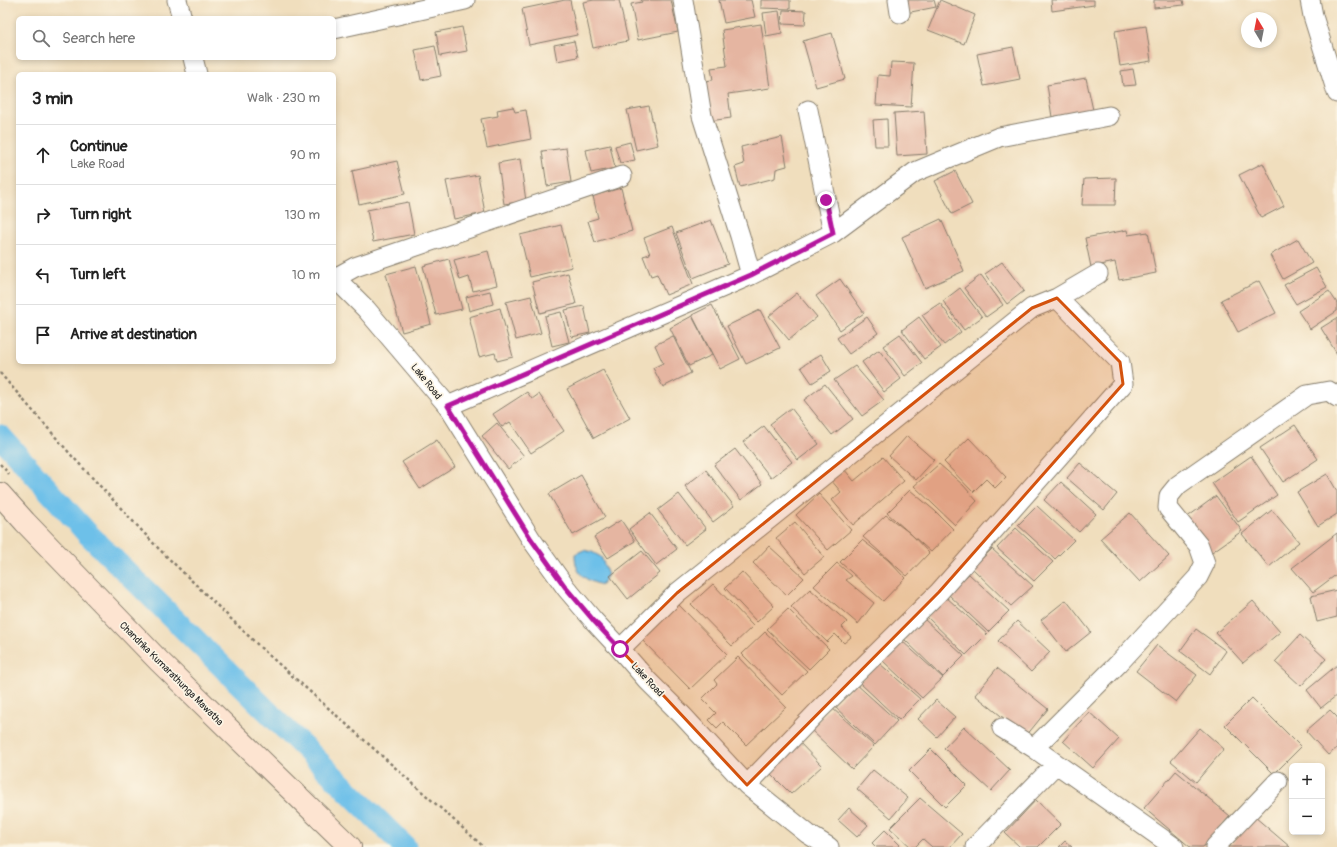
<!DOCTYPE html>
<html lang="en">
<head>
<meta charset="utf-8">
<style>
	body { margin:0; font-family:Pangolin,sans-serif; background:#f2f2f2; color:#222 }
	.controls { position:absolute; right:12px; bottom:12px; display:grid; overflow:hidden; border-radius:6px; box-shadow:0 2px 6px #0003 }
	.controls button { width:36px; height:36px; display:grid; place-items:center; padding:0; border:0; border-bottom:1px solid #e0e0e0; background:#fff; color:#222; font:20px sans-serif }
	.compass { position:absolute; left:1241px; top:12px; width:36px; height:36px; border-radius:50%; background:#fff; box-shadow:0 2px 6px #0003; rotate:350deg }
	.stop { position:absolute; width:12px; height:12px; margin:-9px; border:3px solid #b5179e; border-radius:50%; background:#fff }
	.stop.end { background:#b5179e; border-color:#fff; box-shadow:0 1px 4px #0008 }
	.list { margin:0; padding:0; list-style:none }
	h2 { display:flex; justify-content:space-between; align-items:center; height:52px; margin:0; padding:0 16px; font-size:17px }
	h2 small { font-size:13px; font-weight:400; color:#767676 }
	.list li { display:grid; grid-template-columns:26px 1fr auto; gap:12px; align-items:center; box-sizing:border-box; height:60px; padding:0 16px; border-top:1px solid #e0e0e0 }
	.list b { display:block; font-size:15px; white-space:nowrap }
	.list p { margin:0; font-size:13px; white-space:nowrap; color:#767676 }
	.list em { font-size:13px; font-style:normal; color:#767676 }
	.icon { flex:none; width:22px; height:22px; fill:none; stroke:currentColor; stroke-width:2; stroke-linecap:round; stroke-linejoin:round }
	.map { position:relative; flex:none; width:1337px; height:847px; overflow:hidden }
	.search { position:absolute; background:#fff; box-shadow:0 2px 6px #0003; left:16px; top:16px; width:320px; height:44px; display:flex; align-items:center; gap:10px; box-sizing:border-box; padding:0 14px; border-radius:6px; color:#767676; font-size:15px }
	.panel { position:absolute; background:#fff; box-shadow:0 2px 6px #0003; left:16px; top:72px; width:320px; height:292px; border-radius:6px }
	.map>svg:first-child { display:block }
	.water { fill:#6dc0e9; stroke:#446e82 }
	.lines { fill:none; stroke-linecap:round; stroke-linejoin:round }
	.canal { stroke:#6dc0e9; stroke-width:23 }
	.building { fill:#e5b5a1 }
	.street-casing { stroke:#867d6c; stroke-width:21 }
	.secondary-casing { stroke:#867d6c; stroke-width:24 }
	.path { stroke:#867d6c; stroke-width:2.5; stroke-dasharray:3 3; stroke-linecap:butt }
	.street { stroke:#fff; stroke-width:19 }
	.secondary { stroke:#fde4d1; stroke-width:22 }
	.route { stroke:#b5179e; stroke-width:5 }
	.marked { fill:#d4530e; fill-opacity:0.2; stroke:#d4530e; stroke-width:3; stroke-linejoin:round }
	.labels { text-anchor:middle; stroke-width:3.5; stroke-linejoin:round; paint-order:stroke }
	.street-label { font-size:10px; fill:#1c1c1c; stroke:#fcf5e5 }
</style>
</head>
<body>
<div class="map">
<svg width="1337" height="847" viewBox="0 0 1337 847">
	<rect width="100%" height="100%" fill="#fcf5e5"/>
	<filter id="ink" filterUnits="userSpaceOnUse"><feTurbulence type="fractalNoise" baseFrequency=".025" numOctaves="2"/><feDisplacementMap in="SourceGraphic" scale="8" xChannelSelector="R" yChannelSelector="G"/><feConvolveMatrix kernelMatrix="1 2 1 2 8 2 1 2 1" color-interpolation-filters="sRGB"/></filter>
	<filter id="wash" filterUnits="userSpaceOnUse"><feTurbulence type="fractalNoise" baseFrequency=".012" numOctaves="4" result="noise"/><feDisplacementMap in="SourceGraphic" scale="16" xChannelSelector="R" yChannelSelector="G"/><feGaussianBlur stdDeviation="0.9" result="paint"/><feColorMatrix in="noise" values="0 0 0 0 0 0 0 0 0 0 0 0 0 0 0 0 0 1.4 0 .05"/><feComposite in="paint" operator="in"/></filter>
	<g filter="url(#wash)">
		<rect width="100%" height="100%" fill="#f0debd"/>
		<path class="water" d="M584,550L592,552L601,557L608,574L602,585C584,580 575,574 575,554Z"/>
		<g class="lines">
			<path class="canal" d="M0,436L87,533L405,847"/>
		</g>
		<g id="blocks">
			<path class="building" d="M565,0H570L577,35L529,45L522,9Z
				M594,0H619L628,41L593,48L583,2Z
				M641,0H671L678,32L638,40L631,4L642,2Z
				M719,0H751L755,17L724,23Z
				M761,0H790V9L761,8Z
				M903,0H934L936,7L906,13Z
				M940,0L975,15L964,44L928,30Z
				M1051,0H1094V5L1052,11Z
				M1154,0H1183L1184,5L1154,8Z
				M783,10L806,11L805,25L782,24Z
				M779,11L782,33L766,36L763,13Z
				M761,24L770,88L728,94L731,118L709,121L703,81L713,80L711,68L727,66L722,30Z
				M1146,26L1151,61L1120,66L1115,31Z
				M462,27L467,51L440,56L436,32Z
				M832,33L845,79L816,87L803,41Z
				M574,41L578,57L557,61L554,45Z
				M435,46L441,76L421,80L415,50Z
				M1013,47L1020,79L984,86L977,54Z
				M891,62L914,63L911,107L876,105L878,75L890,76Z
				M1133,69L1136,85L1123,86L1121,71Z
				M1086,78L1093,110L1052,117L1047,85Z
				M649,106L658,145L636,150L627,110Z
				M513,107L515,112L526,110L531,139L487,148L481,119L498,116L497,110Z
				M924,111L927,154L897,156L894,113Z
				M887,119L888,146H875L873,120Z
				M782,137L787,166L776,169L775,178L740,187L735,167L744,164L741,147Z
				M630,142L635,160L620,163L615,146Z
				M610,145L615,168L591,173L586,150Z
				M566,148L571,182L547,186L542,151Z
				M520,159L526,201L504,204L498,163Z
				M397,161L405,194L359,204L352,171Z
				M1263,163L1284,206L1261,218L1239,175Z
				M955,171L972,204L952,214L935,181Z
				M478,175L485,213L454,219L446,181Z
				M1116,178L1115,205H1082L1084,179Z
				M621,188L632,231L595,242L588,221L598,218L593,196Z
				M408,202L414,234L373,242L367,210Z
				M941,219L964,271L925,288L902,237Z
				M711,220L728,264L693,278L676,233Z
				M561,225L572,267L530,277L520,235Z
				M672,227L693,284L666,295L657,274L651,276L643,256L650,254L644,238Z
				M1127,230L1128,235L1148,232L1156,273L1119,280L1115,262L1091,267L1085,238Z
				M1298,239L1312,263L1283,279L1270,255Z
				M488,251L497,285L473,291L469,277L460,280L454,260Z
				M449,259L462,309L436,315L423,266Z
				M1002,262L1024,291L1007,304L985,274Z
				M416,266L431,324L402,332L386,274Z
				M1316,268L1327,287L1296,304L1284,285Z
				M568,273L576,304L540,313L532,282Z
				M981,275L1003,305L986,317L964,288Z
				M840,279L864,313L840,330L816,296Z
				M1259,281L1276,313L1238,332L1221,300Z
				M960,288L982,317L964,330L943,301Z
				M490,291L493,304L469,311L466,297Z
				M1329,291L1337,303V311L1310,329L1298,311Z
				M797,293L817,317L789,340L769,316Z
				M531,296L541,333L516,340L506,302Z
				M940,303L961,332L944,345L922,315Z
				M712,305L740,359L720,369L692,315Z
				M584,306L590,333L572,337L565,310Z
				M500,308L513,357L497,361L495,353L479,357L469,317Z
				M760,310L780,348L746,364L727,326Z
				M561,312L569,342L552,346L545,316Z
				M692,316L712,355L689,366L670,328Z
				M867,317L878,333L849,354L837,338Z
				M919,317L941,347L924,359L902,330Z
				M1337,318V354L1321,328Z
				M900,334L922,363L905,376L883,346Z
				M673,336L691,373L663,387L653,368L663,363L655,345Z
				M879,350L901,379L884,392L862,362Z
				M821,354L831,371L812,383L801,367Z
				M855,366L884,400L862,416L834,380Z
				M603,370L630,418L594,438L567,389Z
				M825,384L853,419L832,435L804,400Z
				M527,392L532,399L539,394L564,431L531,453L510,422L502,427L493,414Z
				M791,408L819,444L798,460L770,424Z
				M497,423L524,456L508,469L482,436Z
				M1295,425L1318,459L1283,482L1260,448Z
				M764,426L792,462L771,478L743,442Z
				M907,436L934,460L916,480L889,456Z
				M969,438L1006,477L995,488L986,479L973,492L944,462Z
				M437,440L455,467L420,489L402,462Z
				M735,449L762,484L741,500L714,465Z
				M1251,456L1277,495L1238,522L1212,483Z
				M883,457L904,481L853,525L832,500L841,492L831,480L844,469L854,481Z
				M1080,463L1117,494L1104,510L1067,478Z
				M939,464L963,485L977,501L955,525L914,486Z
				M706,470L734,506L713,522L685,486Z
				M1327,474L1337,491V514L1318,526L1297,492Z
				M581,475L605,517L573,535L549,494Z
				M1061,482L1096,514L1079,532L1044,500Z
				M910,490L935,511L953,529L931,552L887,513Z
				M679,494L706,529L685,545L658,510Z
				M819,494L851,530L828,550L796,515Z
				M1216,496L1242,531L1212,552L1186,518Z
				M1037,506L1074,540L1055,559L1018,525Z
				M1272,510L1299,542L1269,567L1242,534Z
				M650,513L677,549L656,565L629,529Z
				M1130,513L1169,556L1140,582L1100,539Z
				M886,515L911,534L929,553L907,576L863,537Z
				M621,520L635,541L608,558L594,537Z
				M795,522L824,557L805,573L776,538Z
				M1016,528L1053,562L1034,581L997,548Z
				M1337,533V574L1313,592L1292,568Z
				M862,540L888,560L905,578L883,601L840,562Z
				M769,546L804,578L787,595L753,563Z
				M992,549L1033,586L1011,606L972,568Z
				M642,551L660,573L628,599L610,576Z
				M837,563L852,576L846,580L874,603L858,624L814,586Z
				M742,572L774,606L757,622L725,588Z
				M969,574L1009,611L988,632L948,594Z
				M713,584L753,626L732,646L691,604Z
				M810,589L847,622L842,627L851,637L844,643L835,634L827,642L791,607Z
				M1337,590V617L1317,622L1311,596Z
				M946,597L987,634L966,655L926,616Z
				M1066,600L1091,632L1066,652L1041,620Z
				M1253,601L1280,632L1243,663L1216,633Z
				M676,602L727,654L690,689L639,637Z
				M788,609L829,649L809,669L767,629Z
				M924,619L964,656L943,677L903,638Z
				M1017,621L1050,652L1031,672L998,641Z
				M1196,629L1226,651L1210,674L1180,651Z
				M765,632L807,671L782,695L742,654Z
				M1300,635L1326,659L1301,686L1275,662Z
				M902,641L943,678L922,698L882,660Z
				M1157,645L1197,675L1176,702L1136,671Z
				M738,657L786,707L746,745L723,722L717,728L709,720L716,713L702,699L717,684L714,680Z
				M879,663L920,699L899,720L859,682Z
				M1337,665V695L1321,708L1307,690Z
				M997,668L1048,709L1026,736L975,695Z
				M855,683L897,721L875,745L833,705Z
				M1252,698L1301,747L1274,774L1225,725Z
				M936,700L955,717L937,737L918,719Z
				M831,707L874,746L852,769L810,729Z
				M1330,710L1337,717V748L1328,755L1306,731Z
				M1089,712L1119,739L1093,768L1063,741Z
				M964,727L1010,770L991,791L944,748Z
				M1200,728L1224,749L1196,782L1171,761Z
				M797,740L822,766L791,794L766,769Z
				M931,749L967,785L945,807L909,771Z
				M873,770L908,798L891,818L857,789Z
				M1176,771L1230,816L1203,847H1190L1144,808Z
				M920,798L962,834L950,847H932L923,839L915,847H911L890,828Z
				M1036,800L1061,824L1038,847H1020L1005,833Z
				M849,808L868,825L857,837L838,820Z
				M1255,817L1290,847H1229Z
				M885,830L900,845L898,847H876L872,843Z
				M1065,841L1072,847H1059Z"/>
		</g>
	</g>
	<g filter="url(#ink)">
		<use href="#blocks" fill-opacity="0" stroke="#867d6c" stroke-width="1"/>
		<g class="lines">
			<g class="street-casing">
				<path id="street" d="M177,0L182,18
					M683,0L702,116L740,236L751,275
					M898,0L900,13
					M1310,0L1313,16L1337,93
					M334,29L465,0
					M193,58L197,74
					M808,110L833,233
					M334,277L366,309L448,406L531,539L566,588L594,621L620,649L647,680L683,716L747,785L808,834L829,847
					M335,278L355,267L622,176
					M448,406L751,275L833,233L915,172L999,137L1109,116
					M620,649L677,593L1032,308L1057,298L1098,274
					M1002,728L1034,748L1174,847
					M1034,748L1119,663L1198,577L1205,563L1199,546L1168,508L1169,496L1178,485L1307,395L1329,391L1337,397
					M747,785L820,709L939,592L1123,384L1120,362L1057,298
					M975,847L1056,764
					M1215,847L1278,781"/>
			</g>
			<g class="secondary-casing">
				<path id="secondary" d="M0,494L25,522L159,661L350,847"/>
			</g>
			<path class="path" d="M0,373L72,456L158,548L261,648L484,847
				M0,464L9,474"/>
			<use href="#street" class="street"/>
			<use href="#secondary" class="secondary"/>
		</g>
	</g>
	<g class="lines" filter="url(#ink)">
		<path class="route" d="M620,649L594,621L566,588L531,539L448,406L751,275L833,233L826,200"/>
	</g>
	<path class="marked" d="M1057,298L1120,362L1123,384L939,592L747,785L620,649L677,593L1032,308Z"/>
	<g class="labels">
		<g class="street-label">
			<text transform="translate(427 381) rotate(51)" y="4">Lake Road</text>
			<text transform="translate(172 673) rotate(45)" y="4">Chandrika Kumarathunga Mawatha</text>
			<text transform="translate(648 679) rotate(47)" y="4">Lake Road</text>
		</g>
	</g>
</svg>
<div class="controls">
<button>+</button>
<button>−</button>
</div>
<svg class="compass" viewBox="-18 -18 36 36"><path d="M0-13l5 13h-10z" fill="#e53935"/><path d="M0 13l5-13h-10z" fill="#767676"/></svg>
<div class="stop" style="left:620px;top:649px"></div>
<div class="stop end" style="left:826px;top:200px"></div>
<div class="search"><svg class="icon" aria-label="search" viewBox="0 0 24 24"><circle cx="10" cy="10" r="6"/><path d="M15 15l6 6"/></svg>Search here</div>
<section class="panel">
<h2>3 min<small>Walk · 230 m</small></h2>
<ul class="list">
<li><svg class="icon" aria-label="ahead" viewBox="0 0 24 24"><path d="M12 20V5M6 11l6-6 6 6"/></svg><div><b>Continue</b><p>Lake Road</p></div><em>90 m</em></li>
<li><svg class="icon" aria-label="right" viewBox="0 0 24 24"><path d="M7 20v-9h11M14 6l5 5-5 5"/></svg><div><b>Turn right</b></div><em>130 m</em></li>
<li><svg class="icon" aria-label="left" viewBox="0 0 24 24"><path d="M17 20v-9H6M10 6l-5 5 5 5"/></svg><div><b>Turn left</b></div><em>10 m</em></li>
<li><svg class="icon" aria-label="arrive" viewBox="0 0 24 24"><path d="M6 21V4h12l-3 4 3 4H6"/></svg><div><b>Arrive at destination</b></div></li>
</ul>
</section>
</div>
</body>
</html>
